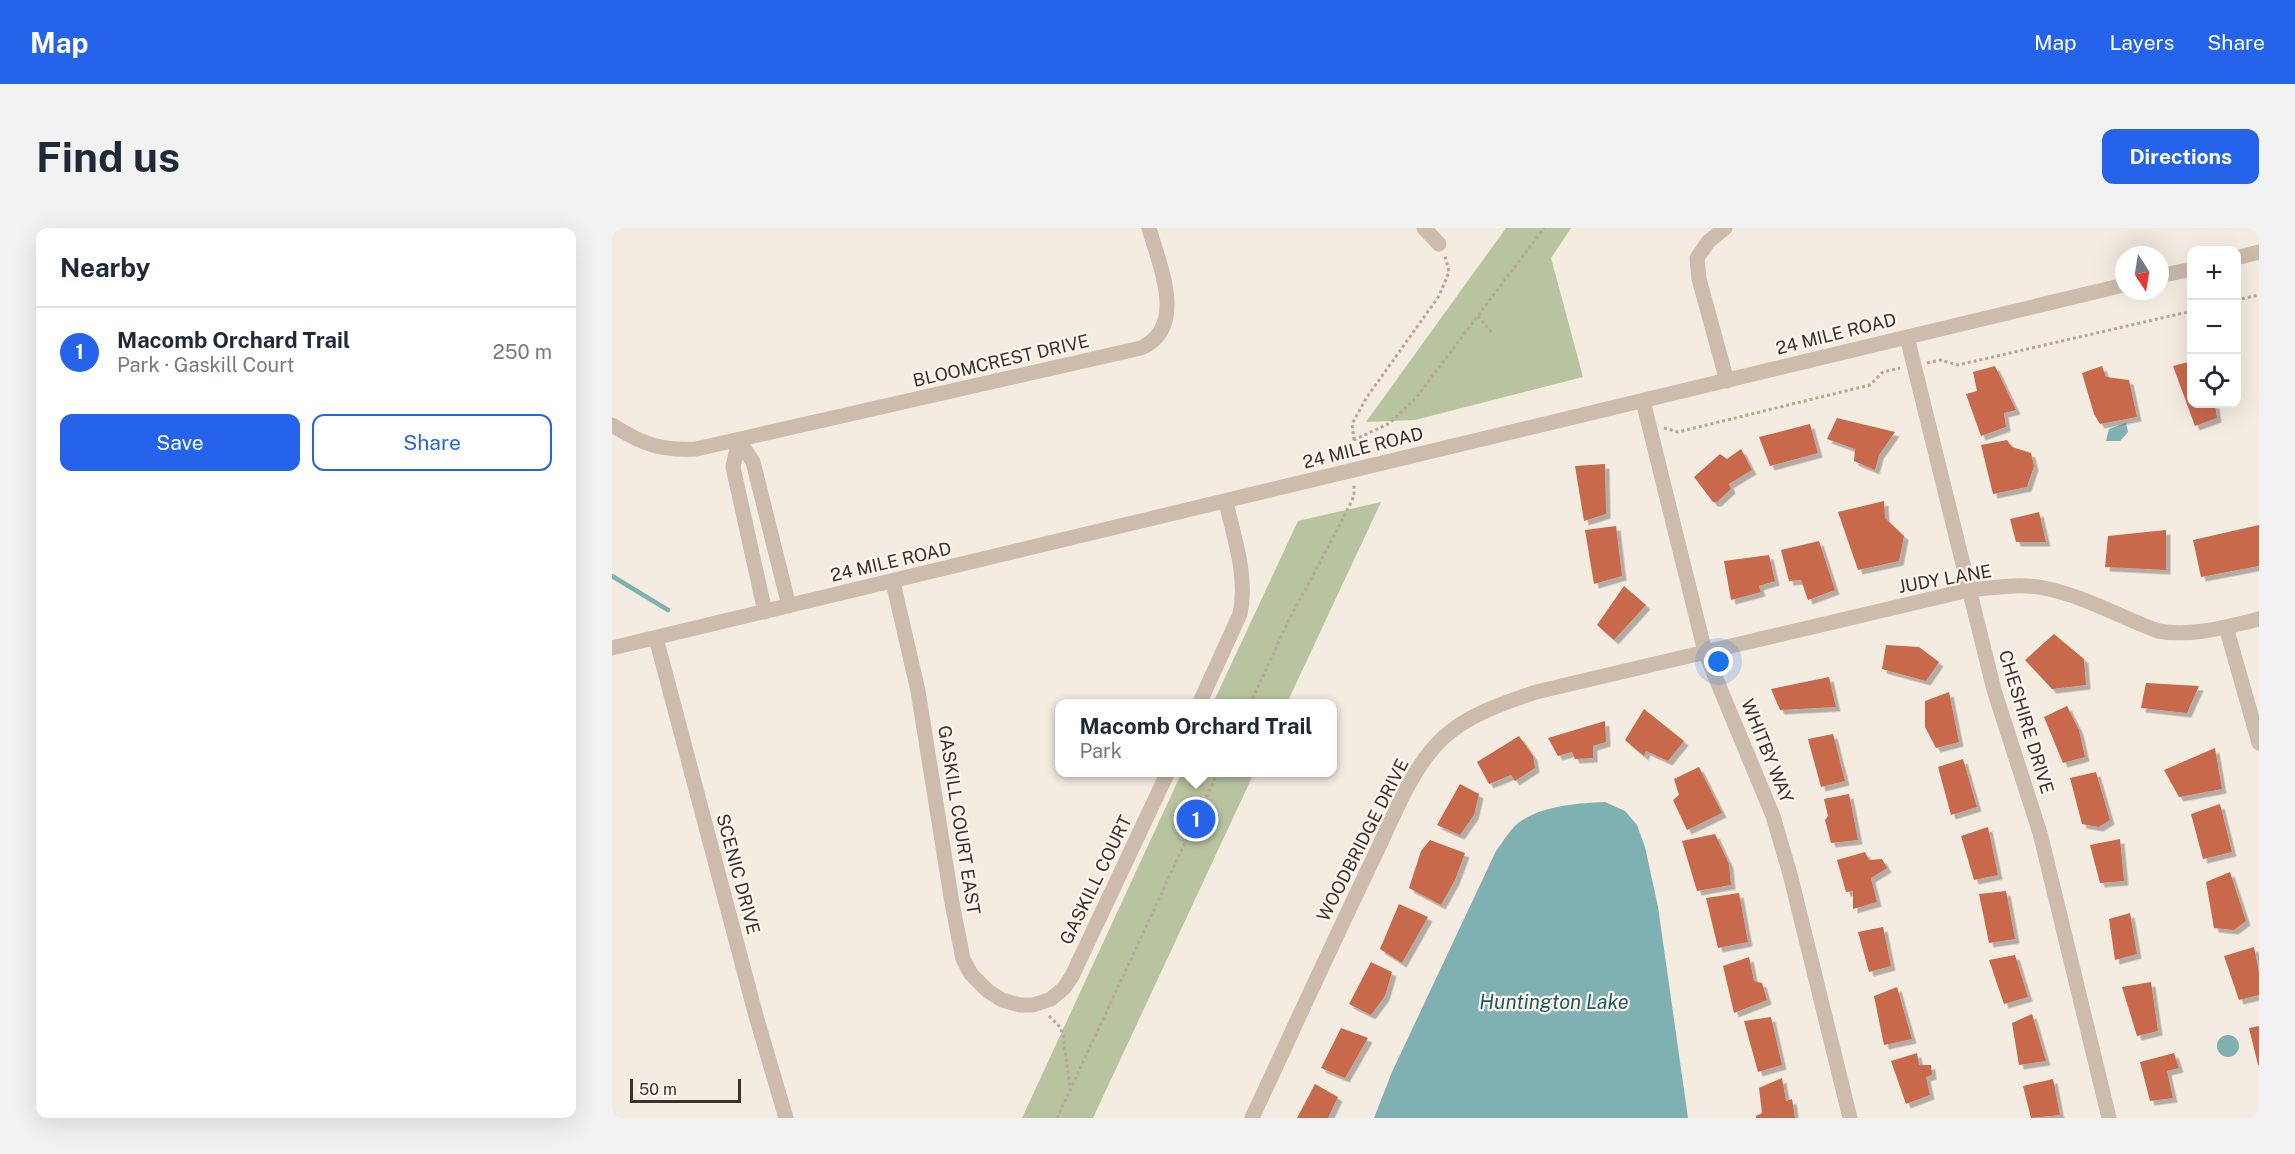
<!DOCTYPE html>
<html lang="en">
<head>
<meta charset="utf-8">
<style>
	body { margin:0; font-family:"Public Sans",sans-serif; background:#f2f2f3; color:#1f2937 }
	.controls { position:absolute; right:18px; top:18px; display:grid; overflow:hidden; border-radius:12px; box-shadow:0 6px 24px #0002 }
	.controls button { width:54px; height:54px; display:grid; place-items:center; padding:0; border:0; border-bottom:2px solid #e0e1e3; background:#fff; color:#1f2937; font:30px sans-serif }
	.compass { position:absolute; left:1503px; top:18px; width:54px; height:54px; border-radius:50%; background:#fff; box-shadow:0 6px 24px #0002; rotate:168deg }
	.scale { position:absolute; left:18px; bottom:15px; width:111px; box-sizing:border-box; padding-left:6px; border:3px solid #3b302b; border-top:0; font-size:16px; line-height:21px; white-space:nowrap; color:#3b302b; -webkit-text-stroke:4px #fbf5ee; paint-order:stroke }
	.you { position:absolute; left:1107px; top:434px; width:21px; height:21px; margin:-15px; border:4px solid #fff; border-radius:50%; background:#1a73e8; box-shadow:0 0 0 9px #1a73e833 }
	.badge { display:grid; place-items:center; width:39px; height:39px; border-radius:50%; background:#2563eb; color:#fff; font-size:20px; font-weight:700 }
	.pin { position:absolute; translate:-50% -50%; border:3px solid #fff; box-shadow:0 2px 6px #0006 }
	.popup { position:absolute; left:443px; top:471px; width:282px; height:78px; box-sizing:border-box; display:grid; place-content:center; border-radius:12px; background:#fff; filter:drop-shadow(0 2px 4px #0005); font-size:20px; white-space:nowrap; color:#747a83 }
	.popup b { font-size:22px; color:#1f2937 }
	.popup::after { content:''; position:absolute; left:50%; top:100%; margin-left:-12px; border:12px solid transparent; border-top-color:#fff }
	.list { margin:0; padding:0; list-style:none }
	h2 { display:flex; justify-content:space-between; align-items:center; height:78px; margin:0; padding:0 24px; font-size:26px }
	h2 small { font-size:20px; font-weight:400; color:#747a83 }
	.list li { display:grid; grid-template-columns:39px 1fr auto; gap:18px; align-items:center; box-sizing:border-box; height:90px; padding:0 24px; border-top:2px solid #e0e1e3 }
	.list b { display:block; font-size:22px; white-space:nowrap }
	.list p { margin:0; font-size:20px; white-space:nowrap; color:#747a83 }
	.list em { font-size:20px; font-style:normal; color:#747a83 }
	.actions { display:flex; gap:12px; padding:18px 24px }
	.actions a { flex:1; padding:14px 0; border:2px solid #2563eb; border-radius:12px; text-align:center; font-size:21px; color:#2563eb }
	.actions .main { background:#2563eb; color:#fff }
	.icon { flex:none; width:33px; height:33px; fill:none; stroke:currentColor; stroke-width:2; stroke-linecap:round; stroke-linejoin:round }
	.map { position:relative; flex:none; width:1647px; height:890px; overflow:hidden; border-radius:12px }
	header { display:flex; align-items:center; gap:36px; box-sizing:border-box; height:84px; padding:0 30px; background:#2563eb; color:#fff }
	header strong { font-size:28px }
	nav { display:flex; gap:33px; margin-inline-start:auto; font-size:21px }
	.intro { display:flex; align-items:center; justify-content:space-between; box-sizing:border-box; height:144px; padding:0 36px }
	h1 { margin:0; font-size:42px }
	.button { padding:15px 27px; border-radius:12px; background:#2563eb; color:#fff; font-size:21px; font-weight:700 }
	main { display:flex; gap:36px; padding:0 36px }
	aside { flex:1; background:#fff; border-radius:12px; box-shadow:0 6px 24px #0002 }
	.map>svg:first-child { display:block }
	.green { fill:#b8c4a0 }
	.water { fill:#7fb0b2 }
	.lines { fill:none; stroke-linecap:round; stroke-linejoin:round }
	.stream { stroke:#7fb0b2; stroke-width:4.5 }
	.building { fill:#c8694b; filter:url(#shadow) }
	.path { stroke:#b9a596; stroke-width:3; stroke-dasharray:3 3; stroke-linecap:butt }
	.minor { stroke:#cdbbac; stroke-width:15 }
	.labels { text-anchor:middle; stroke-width:4.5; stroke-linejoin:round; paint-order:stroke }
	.street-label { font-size:18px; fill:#3b302b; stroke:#fbf5ee }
	.water-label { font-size:20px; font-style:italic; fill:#1f5a5e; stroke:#fbf5ee }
</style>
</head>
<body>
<header>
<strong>Map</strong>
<nav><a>Map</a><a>Layers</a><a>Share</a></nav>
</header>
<div class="intro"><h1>Find us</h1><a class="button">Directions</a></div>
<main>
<aside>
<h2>Nearby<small></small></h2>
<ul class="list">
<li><span class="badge">1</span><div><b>Macomb Orchard Trail</b><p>Park · Gaskill Court</p></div><em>250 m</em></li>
</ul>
<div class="actions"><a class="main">Save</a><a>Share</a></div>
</aside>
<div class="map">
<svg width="1647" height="890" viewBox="0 0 1647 890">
	<defs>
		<filter id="shadow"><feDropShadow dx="4.5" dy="4.5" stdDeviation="0" flood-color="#0004"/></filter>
	</defs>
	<rect width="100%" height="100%" fill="#f4ebe1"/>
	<path class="green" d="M894,0H959L939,30L971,149L803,192L754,194Z
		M769,274L675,475H601L686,293Z
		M570,544L642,545L481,890H410Z"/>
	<path class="water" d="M1514,195L1516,204L1508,213H1494L1497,201Z
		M993,574L1013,583L1025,597L1033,619L1046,679L1076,890H762L780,844L884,623C891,614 897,603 905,596C927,578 966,575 993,574Z
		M1605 818a11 11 0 1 1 22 0a11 11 0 1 1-22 0Z"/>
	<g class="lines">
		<path class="stream" d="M0,348L56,382"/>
	</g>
	<path class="building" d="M1580,133V176H1603L1605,190L1583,198L1561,138Z
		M1383,138L1404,182L1392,185L1394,199L1369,208L1354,166L1365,163L1361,144Z
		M1490,138L1494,149L1517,152L1525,189L1488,196L1482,186L1470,145Z
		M1225,190L1283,204L1267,227L1263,242L1242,233L1243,221L1215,211Z
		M1198,196L1206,225L1158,238L1147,209Z
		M1395,212L1400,219L1419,225L1422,238L1415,259L1381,266L1369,217Z
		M1129,221L1140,242L1117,256L1119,261L1105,274H1101L1082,249L1108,226L1115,231Z
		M993,236L994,286L972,293L963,238Z
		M1272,273L1273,290L1292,308L1287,333L1246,342L1226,284Z
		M1427,284L1434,314H1404L1398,291Z
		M1647,297V338L1589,349L1581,312Z
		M1004,298L1010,348L982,356L973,302Z
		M1554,302V342L1493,339L1496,308Z
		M1207,313L1223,362L1196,372L1189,352L1177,353L1169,322Z
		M1157,327L1163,353L1147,358L1149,364L1119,372L1112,333Z
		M1012,358L1034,377L1002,412L985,397Z
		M1442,406L1472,431L1474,457L1440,461L1413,432Z
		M1274,417L1307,419L1327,434L1314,453L1270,441Z
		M1217,449L1224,479L1168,482L1159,461Z
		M1534,455L1587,458L1575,485L1529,480Z
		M1337,464L1347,514L1324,520L1313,499V473Z
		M1455,478L1467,502L1473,529L1451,535L1432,489Z
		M1032,481L1072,513L1056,533L1034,523L1032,528L1013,512Z
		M993,493L994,514L981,518V530L963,531L960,524L946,528L936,510Z
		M1221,506L1233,553L1209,559L1196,511Z
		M907,508L921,528L923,540L903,553L899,547L877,556L865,534Z
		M1603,520L1610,561L1567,569L1552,542Z
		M1351,531L1365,579L1339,587L1326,539Z
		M1087,539L1110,585L1075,602L1061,572L1067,567L1062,551Z
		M1484,544L1498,592L1487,599L1470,596L1458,550Z
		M848,556L867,566L862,587L848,607L825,597Z
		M1237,566L1246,612L1219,615L1213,592L1216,588L1212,571Z
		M1608,576L1620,624L1591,631L1579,586Z
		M1376,599L1386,647L1362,652L1349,608Z
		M1103,606L1117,636L1119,657L1085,663L1070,613Z
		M1508,611L1512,653L1488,655L1478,617Z
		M818,612L853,625L843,652L829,677L797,660L809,623Z
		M1253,624L1257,632L1270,631L1275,640L1259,650L1265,674L1241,681V663L1234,664L1225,632Z
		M1618,644L1634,693L1622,702L1602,700L1594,654Z
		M1394,663L1403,711L1377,715L1367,666Z
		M1127,665L1136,714L1106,720L1094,670Z
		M787,676L816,689L790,735L768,721Z
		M1518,685L1525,726L1503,732L1497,691Z
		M1271,699L1279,738L1257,744L1246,704Z
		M1642,719L1647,744V767L1627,772L1612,728Z
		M1403,727L1416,769L1392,776L1377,732Z
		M1137,729L1142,753L1150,755L1155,772L1122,785L1111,738Z
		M759,734L780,744L773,768L759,787L737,776Z
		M1539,754L1546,803L1525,808L1510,759Z
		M1285,759L1300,811L1272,817L1262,768Z
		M1420,786L1434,833L1407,837L1400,795Z
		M1159,789L1170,837L1146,844L1132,793Z
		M1647,798V837H1646L1637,800Z
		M729,800L756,810L733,850L709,840Z
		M1305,825L1307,837H1319L1320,847L1314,849L1318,867L1294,876L1279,833Z
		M1562,825L1567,840L1555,843L1561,870L1538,873L1528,834Z
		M1170,850L1174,873L1180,871L1183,890H1144V888L1150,885L1147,860Z
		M1441,851L1448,887L1419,890L1411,858Z
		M703,856L726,869L716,890H685Z"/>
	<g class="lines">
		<path class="path" d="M1624,72L1647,67
			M866,88L880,105
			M1315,135L1328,132L1346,137L1580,83
			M1052,200L1066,204L1258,157L1271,144L1288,140
			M742,212L740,196L755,169L827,68L837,44L833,28
			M739,229L738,217L742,212L778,195L804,170L932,0
			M638,476L676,394L732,289L742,268V255
			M437,788L448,799L451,807L458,859
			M445,890L606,544"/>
		<path class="minor" d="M812,0L827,16
			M1113,0L1096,14L1085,30L1087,51L1115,153
			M1624,30L1647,24
			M1548,48L1580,41
			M1295,109L1382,462L1428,605L1497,890
			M1031,173L1093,424L1161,588L1178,646L1238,890
			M0,197C30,216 49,223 84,221L529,120C576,99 547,37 537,0
			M281,354L306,463L340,675L351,731L359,746L376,763L390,772L408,777H421L439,771L452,760L460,748L556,544
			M153,384L121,239L127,212L141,234L177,378
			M1614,399L1647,515
			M44,410L144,788L174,890
			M0,420L1512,57
			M587,476L628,386C636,349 622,310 614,274
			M640,890C681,802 721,714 763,627C782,588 799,540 831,510C857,486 892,475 924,464L1357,362C1381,360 1408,355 1432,360C1472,368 1508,389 1546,403C1580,409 1614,399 1647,391"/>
	</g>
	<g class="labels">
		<g class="street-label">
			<text transform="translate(1224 106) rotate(-14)" y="6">24 MILE ROAD</text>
			<text transform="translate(389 133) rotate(-13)" y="6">BLOOMCREST DRIVE</text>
			<text transform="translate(751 220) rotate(-14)" y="6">24 MILE ROAD</text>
			<text transform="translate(279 334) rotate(-13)" y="6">24 MILE ROAD</text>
			<text transform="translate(1333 351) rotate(-10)" y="6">JUDY LANE</text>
			<text transform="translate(1414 494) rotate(73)" y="6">CHESHIRE DRIVE</text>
			<text transform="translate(1155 523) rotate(68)" y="6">WHITBY WAY</text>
			<text transform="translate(347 592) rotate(81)" y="6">GASKILL COURT EAST</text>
			<text transform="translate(751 612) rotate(-63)" y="6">WOODBRIDGE DRIVE</text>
			<text transform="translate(126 646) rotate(75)" y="6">SCENIC DRIVE</text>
			<text transform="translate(484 652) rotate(-64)" y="6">GASKILL COURT</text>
		</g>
		<g class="water-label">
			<text x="942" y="781">Huntington Lake</text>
		</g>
	</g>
</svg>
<div class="controls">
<button>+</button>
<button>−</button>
<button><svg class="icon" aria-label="locate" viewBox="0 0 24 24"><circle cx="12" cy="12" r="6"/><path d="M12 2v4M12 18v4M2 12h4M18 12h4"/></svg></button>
</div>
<svg class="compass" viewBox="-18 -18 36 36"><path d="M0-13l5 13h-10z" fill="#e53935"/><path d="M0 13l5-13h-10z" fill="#747a83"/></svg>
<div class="scale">50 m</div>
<div class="you"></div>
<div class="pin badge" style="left:584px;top:591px">1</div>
<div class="popup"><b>Macomb Orchard Trail</b>Park</div>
</div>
</main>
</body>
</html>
